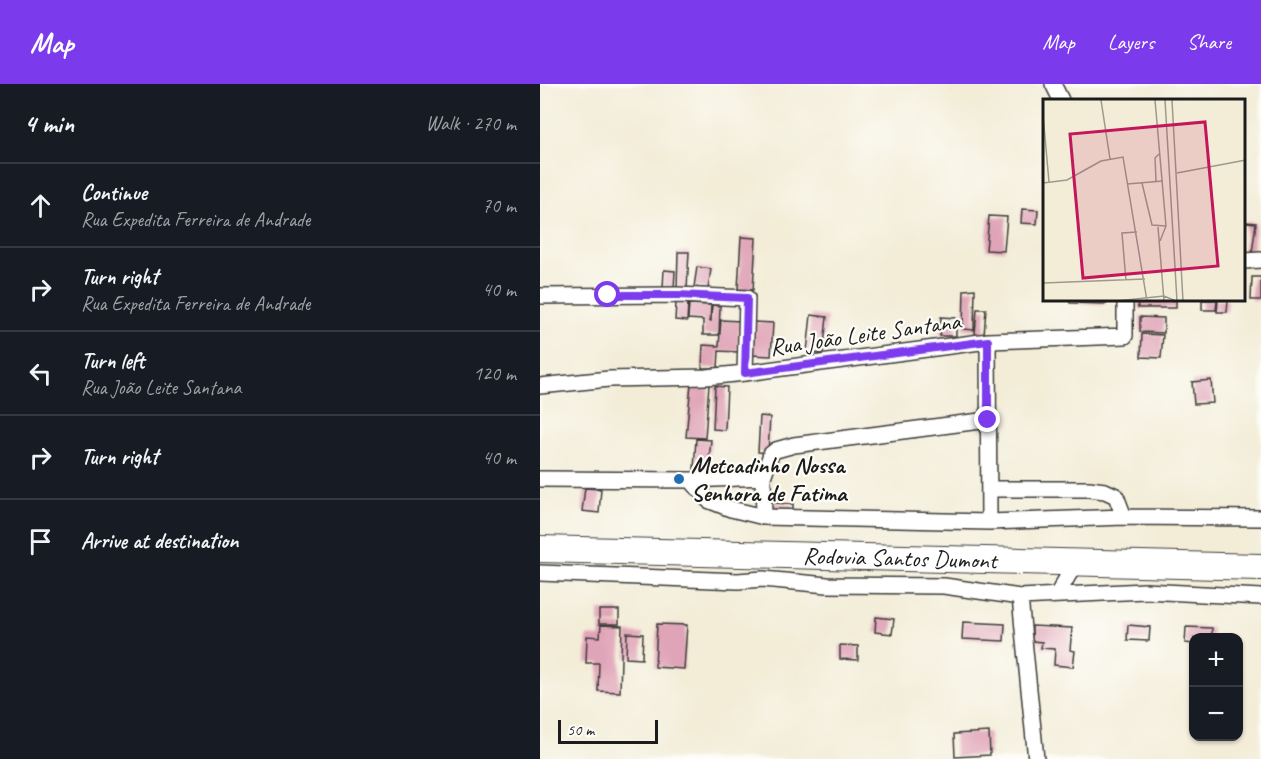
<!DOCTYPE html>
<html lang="en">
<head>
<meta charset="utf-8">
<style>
	body { margin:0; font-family:Caveat,sans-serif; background:#242831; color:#f1f3f6 }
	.controls { position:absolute; right:18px; bottom:18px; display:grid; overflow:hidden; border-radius:12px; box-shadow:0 2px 4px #0004 }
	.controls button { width:54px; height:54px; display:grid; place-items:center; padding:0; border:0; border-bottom:2px solid #363941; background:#171b24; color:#f1f3f6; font:30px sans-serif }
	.scale { position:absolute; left:18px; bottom:15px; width:100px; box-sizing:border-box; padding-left:6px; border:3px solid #1c1c1c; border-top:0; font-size:16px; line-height:21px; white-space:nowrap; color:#1c1c1c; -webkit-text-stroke:4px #fdfcf7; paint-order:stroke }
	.stop { position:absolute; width:18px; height:18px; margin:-14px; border:4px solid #7c3aed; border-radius:50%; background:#fff }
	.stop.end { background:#7c3aed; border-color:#fff; box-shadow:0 2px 6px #0008 }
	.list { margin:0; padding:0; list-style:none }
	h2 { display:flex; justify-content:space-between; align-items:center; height:78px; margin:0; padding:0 24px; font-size:26px }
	h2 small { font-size:20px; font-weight:400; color:#9ea1a6 }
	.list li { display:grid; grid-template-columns:39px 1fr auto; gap:18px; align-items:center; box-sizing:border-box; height:84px; padding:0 24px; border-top:2px solid #363941 }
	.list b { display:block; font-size:22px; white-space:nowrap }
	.list p { margin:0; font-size:20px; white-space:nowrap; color:#9ea1a6 }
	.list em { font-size:20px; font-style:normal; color:#9ea1a6 }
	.icon { flex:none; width:33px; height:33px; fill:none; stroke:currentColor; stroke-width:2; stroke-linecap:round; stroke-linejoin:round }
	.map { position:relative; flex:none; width:721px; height:675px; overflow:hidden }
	header { display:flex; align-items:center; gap:36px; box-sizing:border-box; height:84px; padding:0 30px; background:#7c3aed; color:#fff }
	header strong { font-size:28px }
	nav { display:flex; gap:33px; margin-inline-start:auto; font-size:21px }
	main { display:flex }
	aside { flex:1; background:#171b24 }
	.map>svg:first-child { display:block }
	.building { fill:#e0a4b8 }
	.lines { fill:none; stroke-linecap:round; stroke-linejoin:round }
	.minor-casing { stroke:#3c3b38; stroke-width:18 }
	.trunk-casing { stroke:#3c3b38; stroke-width:28 }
	.minor { stroke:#fff; stroke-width:15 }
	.trunk { stroke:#fff; stroke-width:26 }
	.route { stroke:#7c3aed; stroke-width:8 }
	.poi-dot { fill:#1f6fb2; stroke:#fdfcf7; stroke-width:2 }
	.labels { text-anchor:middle; stroke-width:4.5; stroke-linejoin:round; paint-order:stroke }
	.street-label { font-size:24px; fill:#1c1c1c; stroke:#fdfcf7 }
	.poi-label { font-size:24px; font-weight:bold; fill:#1c1c1c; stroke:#fdfcf7; text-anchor:start }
	.inset-road { fill:none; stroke:#9d998d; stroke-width:1.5 }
	.view { fill:#c2185b; fill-opacity:0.15; stroke:#c2185b; stroke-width:3 }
	.inset-edge { fill:none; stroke:#1c1c1c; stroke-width:3 }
</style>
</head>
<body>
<header>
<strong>Map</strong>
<nav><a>Map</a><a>Layers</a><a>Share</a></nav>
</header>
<main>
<aside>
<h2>4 min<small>Walk · 270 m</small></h2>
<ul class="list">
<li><svg class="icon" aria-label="ahead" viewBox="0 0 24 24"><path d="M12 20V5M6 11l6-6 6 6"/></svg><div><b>Continue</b><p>Rua Expedita Ferreira de Andrade</p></div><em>70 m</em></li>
<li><svg class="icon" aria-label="right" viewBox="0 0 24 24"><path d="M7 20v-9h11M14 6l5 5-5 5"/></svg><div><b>Turn right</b><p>Rua Expedita Ferreira de Andrade</p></div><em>40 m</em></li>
<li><svg class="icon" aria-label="left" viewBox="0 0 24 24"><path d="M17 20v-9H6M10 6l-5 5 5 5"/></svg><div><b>Turn left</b><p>Rua João Leite Santana</p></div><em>120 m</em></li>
<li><svg class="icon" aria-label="right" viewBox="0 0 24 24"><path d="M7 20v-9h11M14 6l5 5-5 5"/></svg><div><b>Turn right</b></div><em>40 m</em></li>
<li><svg class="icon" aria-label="arrive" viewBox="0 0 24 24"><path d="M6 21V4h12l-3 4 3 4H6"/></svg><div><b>Arrive at destination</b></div></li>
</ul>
</aside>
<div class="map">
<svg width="721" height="675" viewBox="0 0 721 675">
	<rect width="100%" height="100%" fill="#fdfcf7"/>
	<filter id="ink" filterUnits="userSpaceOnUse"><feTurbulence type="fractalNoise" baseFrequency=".0167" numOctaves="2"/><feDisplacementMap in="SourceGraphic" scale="12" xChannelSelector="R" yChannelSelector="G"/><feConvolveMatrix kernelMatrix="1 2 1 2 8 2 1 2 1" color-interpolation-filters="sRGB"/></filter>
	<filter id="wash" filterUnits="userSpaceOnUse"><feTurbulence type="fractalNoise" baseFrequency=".008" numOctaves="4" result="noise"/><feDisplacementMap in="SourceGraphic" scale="24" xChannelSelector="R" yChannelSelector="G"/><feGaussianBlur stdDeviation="1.35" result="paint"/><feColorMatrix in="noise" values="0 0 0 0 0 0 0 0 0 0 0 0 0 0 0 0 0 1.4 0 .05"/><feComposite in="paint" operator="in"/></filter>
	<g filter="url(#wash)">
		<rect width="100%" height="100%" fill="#f3edd8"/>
		<g id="blocks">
			<path class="building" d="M482,125L498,126L497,140L481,139Z
				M449,132L467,133L464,167L446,166Z
				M706,138L716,139L712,169L704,168Z
				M201,153L216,154L213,206L198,205Z
				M138,168H149L147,205H137Z
				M157,183L171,185L168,205L154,203Z
				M124,186L135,187L134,204H123Z
				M712,193H721V216H711Z
				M435,205L434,246L423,245L424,206Z
				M530,216H566V220L530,219Z
				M597,216H636V224H598Z
				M662,216H677L676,226H662Z
				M678,216H688L687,228H677Z
				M148,218L147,237L135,236L136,219Z
				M149,220L171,221L170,237H171L172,221L180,222L179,251H163V236L148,235Z
				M437,225H446L444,251H435Z
				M271,231L287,233L283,270L267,268Z
				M401,233L416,234V252H400Z
				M600,233L624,234V249L600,248Z
				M181,236L200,237L198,268L179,267L178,284H162L163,261L179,262Z
				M214,238L233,239L231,272L212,271Z
				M602,250L623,251L621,274L601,273Z
				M671,296L673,319L654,320L652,298Z
				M151,300H169L165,354L146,353Z
				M175,302L187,303L185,346L173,345Z
				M220,332L230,333L228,369L218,368Z
				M156,355L171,356L168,385H154Z
				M45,404L61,405L59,429L42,427Z
				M231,419L253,420V429L231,428Z
				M59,526H79V540H59Z
				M336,533L354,535L352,550L335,548Z
				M423,538L465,540L464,557L422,555Z
				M117,540L147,541L144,585L115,583Z
				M61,541L82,542L80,608L58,607L59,579H46L47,552L60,553Z
				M588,541L610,543L609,557L587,556Z
				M492,542L532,544L530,566L535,567L533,583L514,581L515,565L501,564L502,558L492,557Z
				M646,543L672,544V554H654V560L645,559Z
				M87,549L103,550L102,575L86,574Z
				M300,561L318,562V576L300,575Z
				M449,648L450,671L415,673L414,650Z"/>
		</g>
	</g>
	<g filter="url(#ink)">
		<use href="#blocks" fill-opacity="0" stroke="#3c3b38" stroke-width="1.5"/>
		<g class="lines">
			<g class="minor-casing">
				<path id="minor" d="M513,0L521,16
					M704,177L721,176
					M0,212L137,211L207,214L205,289
					M448,257L449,438
					M0,302L69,295L166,293L205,289L448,257L585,252V216
					M0,395L151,396L223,393
					M151,396L168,416L191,425L224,433L449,438L584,433L721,434
					M450,405H549L565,407L576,412L584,433
					M224,433L223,393L231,370L236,366L254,361L448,336
					M0,489L198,497L223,495L287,501L404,502L480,513L605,507L721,513
					M517,511L536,478
					M480,513L484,556L496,675"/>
			</g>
			<g class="trunk-casing">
				<g id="trunk">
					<path id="s1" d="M0,465L721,483"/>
				</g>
			</g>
			<use href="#minor" class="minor"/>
			<use href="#trunk" class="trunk"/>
		</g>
	</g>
	<g class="lines" filter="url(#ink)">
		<path class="route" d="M68,211H137L207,214L205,289L448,257V336"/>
	</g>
	<circle class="poi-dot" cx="139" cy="395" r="6"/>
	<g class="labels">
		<g class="street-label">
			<text transform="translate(325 250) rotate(-8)" y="8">Rua João Leite Santana</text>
			<text dy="8" stroke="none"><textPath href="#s1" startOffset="360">Rodovia Santos Dumont</textPath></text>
		</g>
		<g class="poi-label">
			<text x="151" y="389">Metcadinho Nossa<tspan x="151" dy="28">Senhora de Fatima</tspan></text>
		</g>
	</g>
	<g transform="translate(503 15)">
		<rect width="202" height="202" fill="#f3edd8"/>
		<path class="inset-road" d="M58,1L67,60M112,1L123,127L117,142M122,1L134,202M129,1L140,202M0,16L6,83M134,74L203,61M113,82L112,59L116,55M0,84L24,81L58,62L80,58L104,202M99,84L109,126L123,127M84,85L120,82M115,128L121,202M83,182L79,134L94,133M0,184L102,180M73,202L121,197L133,202"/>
		<path class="view" d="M162,23L175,167L40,179L27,35Z"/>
		<rect width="202" height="202" class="inset-edge"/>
	</g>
</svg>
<div class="controls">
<button>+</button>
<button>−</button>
</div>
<div class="scale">50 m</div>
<div class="stop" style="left:68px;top:211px"></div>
<div class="stop end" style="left:448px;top:336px"></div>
</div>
</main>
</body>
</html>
